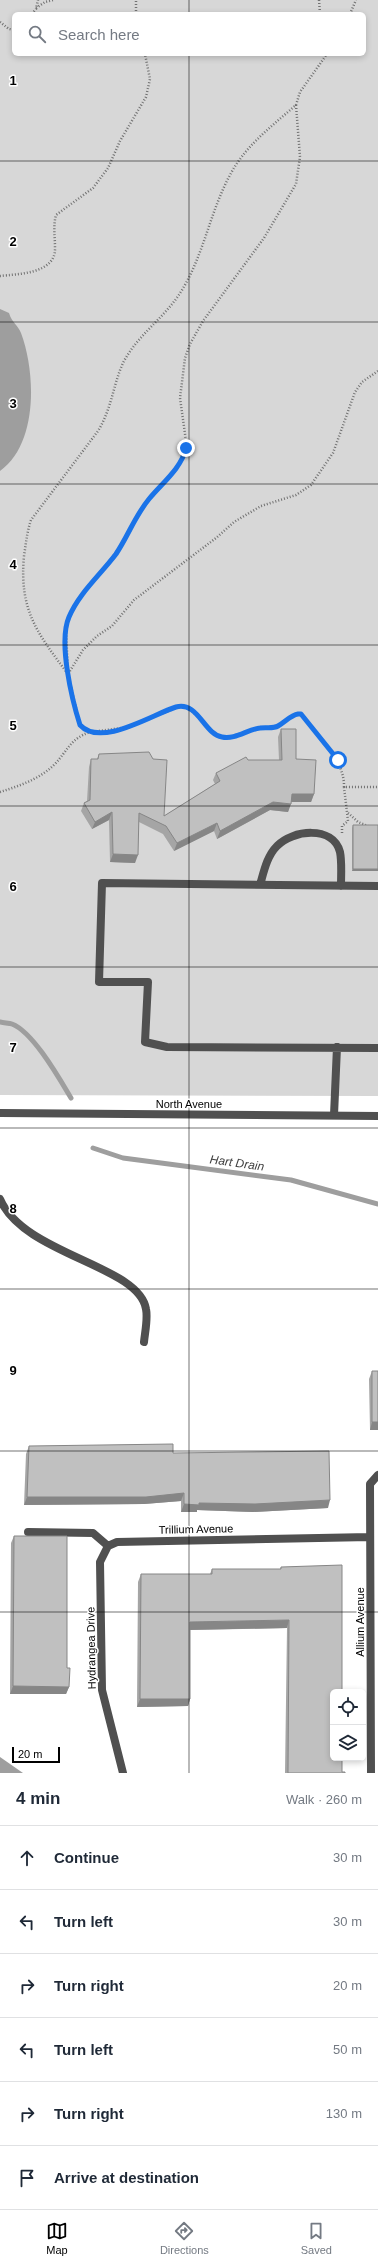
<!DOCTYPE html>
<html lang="en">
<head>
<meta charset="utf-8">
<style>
	body { margin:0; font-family:Helvetica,sans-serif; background:#f6f6f7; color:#1f2937 }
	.controls { position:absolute; right:12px; bottom:12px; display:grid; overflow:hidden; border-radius:6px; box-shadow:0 2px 6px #0003 }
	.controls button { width:36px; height:36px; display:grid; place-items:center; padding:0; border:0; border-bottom:1px solid #e0e1e3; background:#fff; color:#1f2937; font:20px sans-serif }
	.scale { position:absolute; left:12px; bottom:10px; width:48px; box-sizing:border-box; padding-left:4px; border:2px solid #000; border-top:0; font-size:11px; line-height:14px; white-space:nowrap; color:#000; -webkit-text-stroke:3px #fff; paint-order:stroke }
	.stop { position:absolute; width:12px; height:12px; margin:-9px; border:3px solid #1a73e8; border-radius:50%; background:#fff }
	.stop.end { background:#1a73e8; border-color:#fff; box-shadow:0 1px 4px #0008 }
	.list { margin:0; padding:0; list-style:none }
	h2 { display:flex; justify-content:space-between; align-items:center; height:52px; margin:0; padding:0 16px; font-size:17px }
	h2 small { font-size:13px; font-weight:400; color:#747a83 }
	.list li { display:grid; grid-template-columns:26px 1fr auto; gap:12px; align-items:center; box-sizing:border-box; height:64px; padding:0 16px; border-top:1px solid #e0e1e3 }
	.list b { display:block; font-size:15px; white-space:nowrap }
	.list em { font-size:13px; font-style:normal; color:#747a83 }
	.icon { flex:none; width:22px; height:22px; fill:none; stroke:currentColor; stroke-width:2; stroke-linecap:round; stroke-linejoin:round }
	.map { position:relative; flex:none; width:378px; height:1773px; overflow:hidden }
	.search { position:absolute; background:#fff; box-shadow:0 2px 6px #0003; left:12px; right:12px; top:12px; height:44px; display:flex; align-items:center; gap:10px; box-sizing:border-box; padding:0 14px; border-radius:6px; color:#747a83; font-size:15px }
	.sheet { height:436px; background:#fff }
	nav { display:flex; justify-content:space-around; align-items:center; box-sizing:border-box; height:56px; border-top:1px solid #e0e1e3; background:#fff; font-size:11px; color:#747a83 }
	nav a { display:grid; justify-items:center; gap:2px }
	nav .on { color:#000 }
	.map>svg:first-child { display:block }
	.green { fill:#d7d7d7; fill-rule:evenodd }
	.water { fill:#9e9e9e }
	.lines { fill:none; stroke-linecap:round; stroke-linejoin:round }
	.stream { stroke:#9e9e9e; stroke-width:5 }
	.path { stroke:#727272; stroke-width:2.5; stroke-dasharray:1 2; stroke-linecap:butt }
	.service { stroke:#505050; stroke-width:8 }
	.minor { stroke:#505050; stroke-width:8 }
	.tertiary { stroke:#505050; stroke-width:8 }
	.wall { fill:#a5a5a5 }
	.shaded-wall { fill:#868686 }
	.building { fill:#c0c0c0; stroke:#868686 }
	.route { stroke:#1a73e8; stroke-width:5 }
	.grid { fill:none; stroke:#000; stroke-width:1; stroke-opacity:0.55 }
	.labels { text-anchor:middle; stroke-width:3; stroke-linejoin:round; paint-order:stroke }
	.street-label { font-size:11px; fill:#000; stroke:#fff }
	.water-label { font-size:12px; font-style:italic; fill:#3f3f3f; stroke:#fff }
	.grid-label { font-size:13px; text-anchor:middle; font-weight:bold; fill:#000; stroke:#fff; stroke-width:3; stroke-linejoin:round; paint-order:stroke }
</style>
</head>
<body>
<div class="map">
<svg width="378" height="1773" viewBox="0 0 378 1773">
	<rect width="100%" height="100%" fill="#fff"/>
	<path class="green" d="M0,0H378V1096L0,1095ZM14,14H364V54H14Z"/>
	<path class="water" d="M0,309L9,313C12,323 18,325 21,333C36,373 38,444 0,471Z
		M0,1757L23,1773H0Z"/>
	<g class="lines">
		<path class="stream" d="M0,1022C4,1023 9,1023 12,1024C33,1032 59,1078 71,1098
			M93,1148L123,1158L291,1180L378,1204"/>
		<path class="path" d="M319,0L320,14
			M36,8L45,2L53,0
			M32,14L36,9L38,0
			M136,14V0
			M350,14L356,0
			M0,22L9,29L14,30
			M296,105L300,157L296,184L264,238L203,321L190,344L185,358L180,398L186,441L184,454L177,468L142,508L122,545L77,602L69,616L66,629L68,674C37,633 19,610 24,556C26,543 27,532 31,520L98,431C112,408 113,385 123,363C137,335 166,317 182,290C204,254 210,212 230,175C245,146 272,126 296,105Z
			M296,105L300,92L327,54
			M0,276C17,274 56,274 55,248C55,236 53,226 56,215L93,188L108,168L120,141L146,97L150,79L145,54
			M344,787C345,760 317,735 301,714L294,715L277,727L258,728L227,738L217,736L189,708L178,707L129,727L91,732L80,725L68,674L83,650L97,636L112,626L134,600L216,538L234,522L261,506L296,495L311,485L333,453L355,392L362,382L378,371
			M0,792C19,786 40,779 55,764C68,750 70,739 90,732
			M348,813L358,822L368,826
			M342,833V826L348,821L344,787H378"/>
		<path class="service" d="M260,885C264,871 267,856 277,846C292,830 333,825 340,852C342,862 341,875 341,886
			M378,886L102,883L99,982H148L145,1042L167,1047L378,1048
			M334,1115L337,1047
			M0,1199C24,1255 139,1265 146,1309C148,1319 145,1332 144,1342"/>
		<path class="minor" d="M28,1532L93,1533L108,1546L117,1542L370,1537
			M108,1546L100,1562L102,1690L123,1773
			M371,1773L370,1484L378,1475"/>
		<path class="tertiary" d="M0,1113L378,1116"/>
	</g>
	<path class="wall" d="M281,729L314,794L311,802H291L288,812L270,810L217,839L214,831L174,851L163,834L139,822L135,863L110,862L109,820L92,829L81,811L84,803L87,801L89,767L91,759H97L99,754L164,816L215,784L213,780L216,773L248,760H279L278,737Z
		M353,825H378V871H352V828Z
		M372,1371H378V1430H370L369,1379Z
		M29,1446L173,1453L328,1508L253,1512L197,1510V1512H181V1501L144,1504L24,1505L26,1454Z
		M14,1536L67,1648V1668L69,1687L66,1694H10L11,1543Z
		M281,1567L333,1692L342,1772L345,1773H285L287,1628L190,1630V1699L188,1706L137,1707L138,1582L141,1574H210L212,1569H280Z"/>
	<path class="shaded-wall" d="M292,794H314L311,802H289Z
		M273,802L291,804L288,812L270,810L217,839L220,831Z
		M112,812L109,820L92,829L95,822Z
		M217,823L214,831L174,851L177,843Z
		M113,854L138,855L135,863L110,862Z
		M353,869H378V871H352Z
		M372,1422H378V1430H370Z
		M184,1493L181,1501L144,1504L24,1505L27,1497Z
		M330,1500L328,1508L253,1512L197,1510V1512H181L184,1504L199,1503Z
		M289,1620L287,1628L187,1630L190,1622Z
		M13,1686L69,1687L66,1694H10Z
		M140,1699H190L188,1706L137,1707Z"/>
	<path class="building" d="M281,729H296V759L316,760L314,794H292L291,804L273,802L220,831L217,823L177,843L166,826L139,813L138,855L113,854L112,812L95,822L84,803L90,800L91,759H98L99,754L149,752L153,759L167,760L164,816L220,781L216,773L246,757L248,760H282Z
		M353,825H378V869H353Z
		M372,1371H378V1422H372Z
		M173,1444V1453L329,1451L330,1500L255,1504L199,1503V1505L184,1504V1493L146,1497H27L29,1446Z
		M14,1536H67V1668H70L69,1687L13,1686Z
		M342,1565V1692H333V1758H342V1772H345V1773H288L289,1620L190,1622V1699H140L141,1574H212V1569H281V1567Z"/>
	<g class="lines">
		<path class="route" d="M186,448C181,469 162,483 149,499C135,516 128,536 116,554C101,574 79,593 69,617C58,642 72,700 80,725C101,748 153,714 176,707C198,701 204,734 222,737C235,740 248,729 260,728C266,727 273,729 278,726C285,722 291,715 298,714H301L338,760"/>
	</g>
	<path class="grid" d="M189,0V14M189,54V1773M0,161H378M0,322H378M0,484H378M0,645H378M0,806H378M0,967H378M0,1128H378M0,1289H378M0,1451H378M0,1612H378"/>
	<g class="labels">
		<g class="street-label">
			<text x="189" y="1108">North Avenue</text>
			<text transform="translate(196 1529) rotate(-1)" y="4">Trillium Avenue</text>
			<text transform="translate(360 1622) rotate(-90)" y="4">Allium Avenue</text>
			<text transform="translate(91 1648) rotate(-91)" y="4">Hydrangea Drive</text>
		</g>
		<g class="water-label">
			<text transform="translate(237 1163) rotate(8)" y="4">Hart Drain</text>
		</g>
	</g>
	<g class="grid-label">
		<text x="13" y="85">1</text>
		<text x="13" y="246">2</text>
		<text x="13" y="408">3</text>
		<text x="13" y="569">4</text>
		<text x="13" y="730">5</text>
		<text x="13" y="891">6</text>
		<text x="13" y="1052">7</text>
		<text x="13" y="1213">8</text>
		<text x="13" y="1375">9</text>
	</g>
</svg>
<div class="controls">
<button><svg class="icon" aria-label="locate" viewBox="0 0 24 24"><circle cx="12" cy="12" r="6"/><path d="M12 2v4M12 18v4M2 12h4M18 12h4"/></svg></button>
<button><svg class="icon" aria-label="layers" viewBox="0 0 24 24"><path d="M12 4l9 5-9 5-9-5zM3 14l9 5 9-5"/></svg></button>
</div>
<div class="scale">20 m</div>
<div class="stop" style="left:338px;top:760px"></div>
<div class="stop end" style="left:186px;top:448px"></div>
<div class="search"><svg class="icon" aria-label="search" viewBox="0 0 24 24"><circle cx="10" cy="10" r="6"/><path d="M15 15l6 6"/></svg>Search here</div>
</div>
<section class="sheet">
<h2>4 min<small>Walk · 260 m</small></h2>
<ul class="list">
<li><svg class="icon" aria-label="ahead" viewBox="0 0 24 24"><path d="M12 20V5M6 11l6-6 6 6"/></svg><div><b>Continue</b></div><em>30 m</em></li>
<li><svg class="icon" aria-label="left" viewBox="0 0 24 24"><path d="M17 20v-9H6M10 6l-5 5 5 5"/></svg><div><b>Turn left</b></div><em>30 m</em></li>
<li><svg class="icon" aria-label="right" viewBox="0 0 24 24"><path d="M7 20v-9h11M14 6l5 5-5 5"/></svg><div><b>Turn right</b></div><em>20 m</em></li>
<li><svg class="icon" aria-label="left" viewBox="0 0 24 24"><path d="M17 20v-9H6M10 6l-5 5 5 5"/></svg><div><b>Turn left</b></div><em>50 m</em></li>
<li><svg class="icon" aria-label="right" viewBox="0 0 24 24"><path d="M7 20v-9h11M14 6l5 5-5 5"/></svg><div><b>Turn right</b></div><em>130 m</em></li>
<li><svg class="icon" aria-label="arrive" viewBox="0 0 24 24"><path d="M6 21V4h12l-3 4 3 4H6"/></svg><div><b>Arrive at destination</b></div></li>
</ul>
</section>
<nav>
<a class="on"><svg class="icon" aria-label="map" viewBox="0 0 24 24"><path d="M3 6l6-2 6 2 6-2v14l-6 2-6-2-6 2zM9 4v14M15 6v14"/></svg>Map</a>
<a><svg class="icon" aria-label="directions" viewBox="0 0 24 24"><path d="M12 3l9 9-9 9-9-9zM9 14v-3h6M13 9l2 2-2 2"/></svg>Directions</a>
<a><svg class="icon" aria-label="saved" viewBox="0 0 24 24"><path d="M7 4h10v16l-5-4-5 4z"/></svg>Saved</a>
</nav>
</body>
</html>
